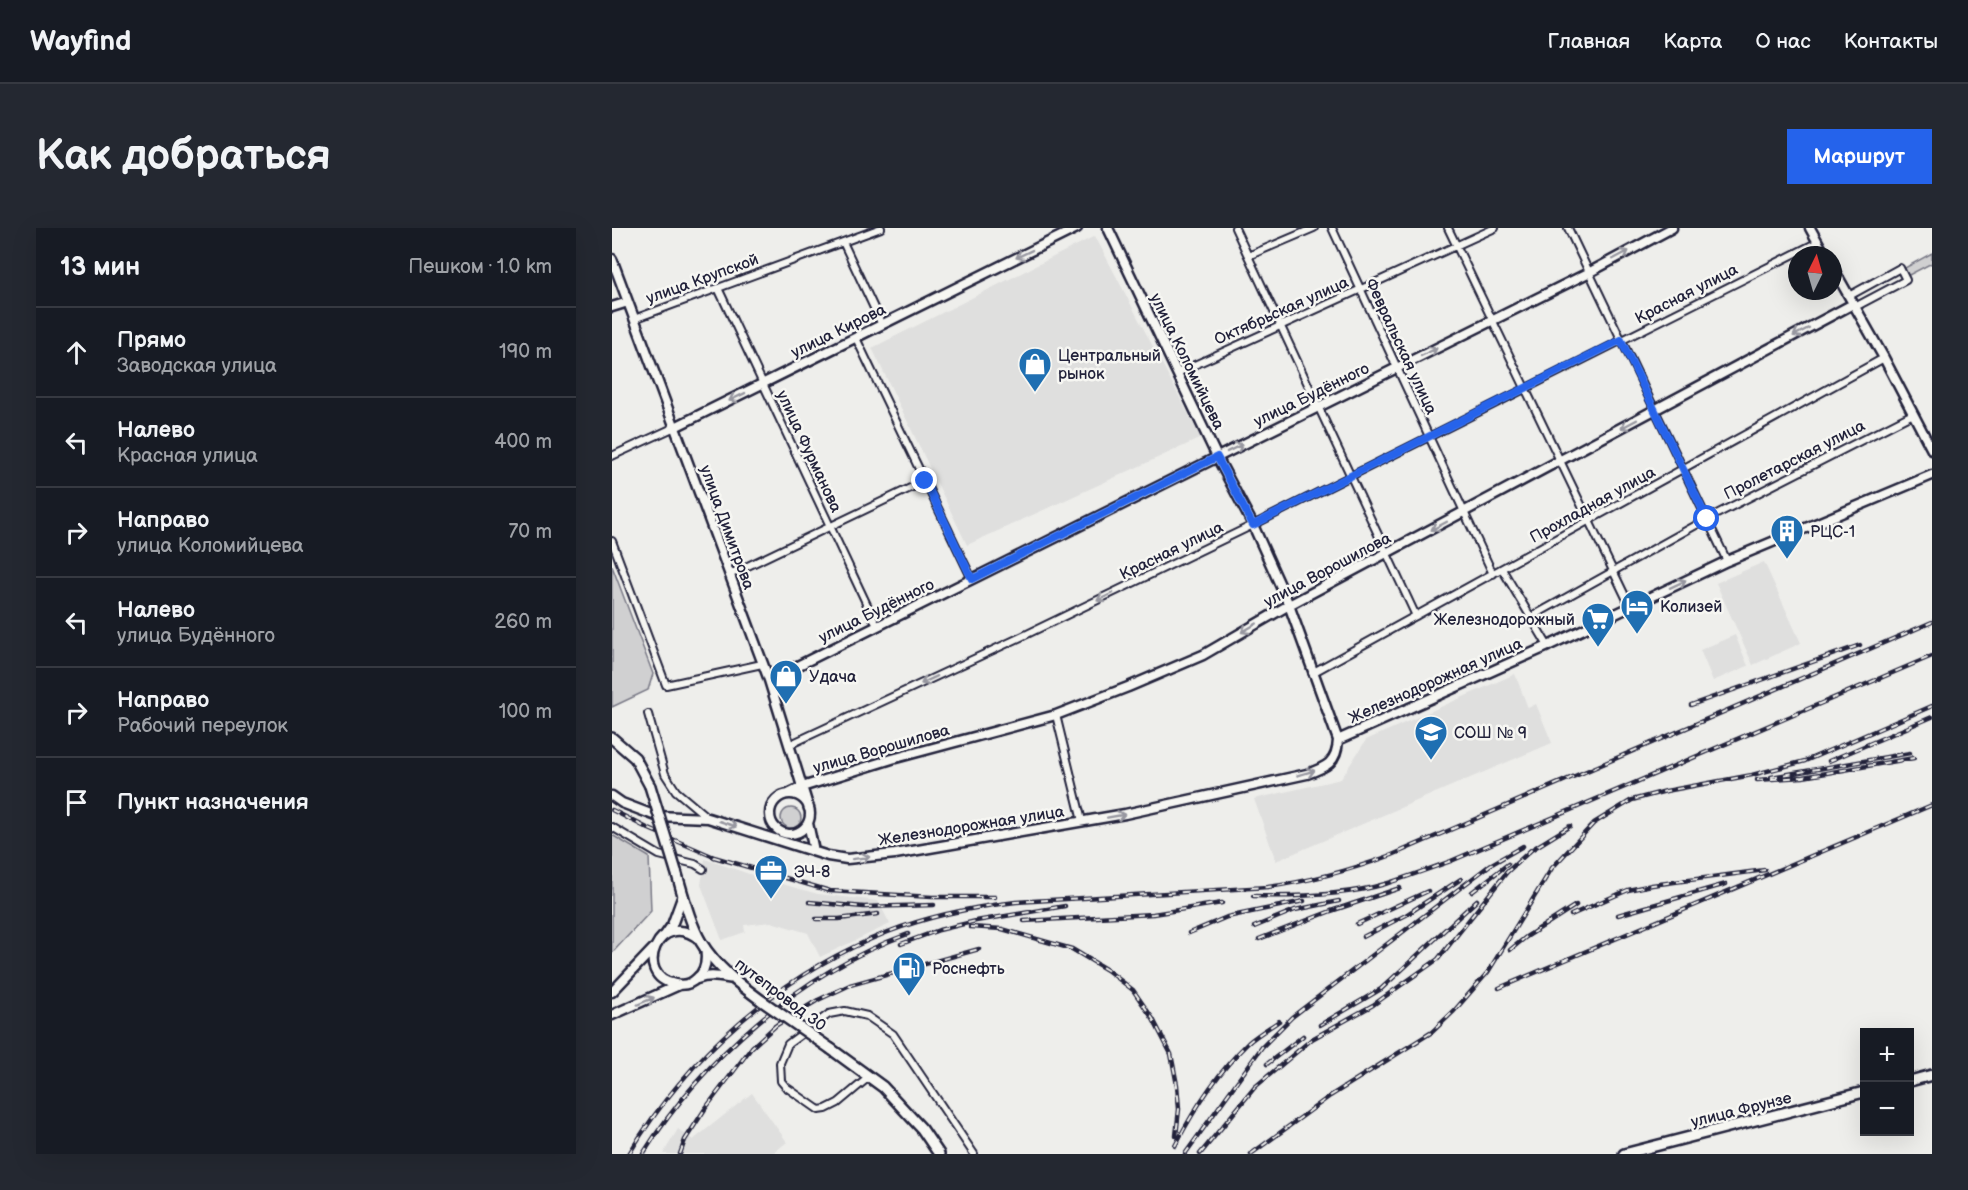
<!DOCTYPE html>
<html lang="ru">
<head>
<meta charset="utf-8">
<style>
	body { margin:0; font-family:"Balsamiq Sans",sans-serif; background:#242831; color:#f1f3f6 }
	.controls { position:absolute; right:18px; bottom:18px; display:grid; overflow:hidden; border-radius:0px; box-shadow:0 6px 24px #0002 }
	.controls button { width:54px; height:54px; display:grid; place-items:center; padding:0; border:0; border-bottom:2px solid #363941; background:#171b24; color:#f1f3f6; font:30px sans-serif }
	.compass { position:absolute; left:1176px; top:18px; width:54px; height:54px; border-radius:50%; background:#171b24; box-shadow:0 6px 24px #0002; rotate:5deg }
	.stop { position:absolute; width:18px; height:18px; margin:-14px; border:4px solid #2563eb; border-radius:50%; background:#fff }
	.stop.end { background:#2563eb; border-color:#fff; box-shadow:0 2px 6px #0008 }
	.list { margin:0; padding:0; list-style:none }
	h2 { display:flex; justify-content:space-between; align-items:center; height:78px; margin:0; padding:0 24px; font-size:26px }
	h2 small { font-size:20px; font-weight:400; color:#9ea1a6 }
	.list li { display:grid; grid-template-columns:39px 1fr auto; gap:18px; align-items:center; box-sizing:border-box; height:90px; padding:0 24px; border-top:2px solid #363941 }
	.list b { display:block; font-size:22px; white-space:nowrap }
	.list p { margin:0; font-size:20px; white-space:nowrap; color:#9ea1a6 }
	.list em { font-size:20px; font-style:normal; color:#9ea1a6 }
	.icon { flex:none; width:33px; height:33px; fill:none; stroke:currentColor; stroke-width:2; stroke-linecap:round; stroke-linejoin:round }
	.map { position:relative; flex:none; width:1320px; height:926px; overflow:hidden; border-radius:0px }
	header { display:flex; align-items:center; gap:36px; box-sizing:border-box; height:84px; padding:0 30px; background:#171b24; border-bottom:2px solid #363941 }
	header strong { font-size:28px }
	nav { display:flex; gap:33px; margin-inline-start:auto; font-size:21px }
	.intro { display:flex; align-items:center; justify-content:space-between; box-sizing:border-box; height:144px; padding:0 36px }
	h1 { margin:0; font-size:42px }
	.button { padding:15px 27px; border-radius:0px; background:#2563eb; color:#fff; font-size:21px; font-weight:700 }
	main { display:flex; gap:36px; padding:0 36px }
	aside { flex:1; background:#171b24; border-radius:0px; box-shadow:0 6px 24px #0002 }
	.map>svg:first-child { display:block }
	.built { fill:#dfdfde }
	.green { fill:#d0d0d1; stroke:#797986; stroke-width:1.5 }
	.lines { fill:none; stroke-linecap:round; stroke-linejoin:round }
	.street-casing { stroke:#22223b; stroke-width:10 }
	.secondary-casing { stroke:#22223b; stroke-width:13 }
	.primary-casing { stroke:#22223b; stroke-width:14 }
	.street { stroke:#f6f6f2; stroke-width:6 }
	.secondary { stroke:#f6f6f2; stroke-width:8 }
	.primary { stroke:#f6f6f2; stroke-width:9 }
	.rail-casing { stroke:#22223b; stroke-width:4.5 }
	.rail { stroke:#f6f6f2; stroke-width:2; stroke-dasharray:7; stroke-linecap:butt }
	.primary-bridge-casing { stroke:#22223b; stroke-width:14; stroke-linecap:butt }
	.primary-bridge { stroke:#f6f6f2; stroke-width:9 }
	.oneway { stroke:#9797a0 }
	.route { stroke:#2563eb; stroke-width:8 }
	.labels { text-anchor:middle; stroke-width:5; stroke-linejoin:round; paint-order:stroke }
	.street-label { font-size:16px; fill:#22223b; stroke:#f6f6f2 }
	.poi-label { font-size:16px; fill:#22223b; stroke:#f6f6f2; text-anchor:start }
</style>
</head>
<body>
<header>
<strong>Wayfind</strong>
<nav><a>Главная</a><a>Карта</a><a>О нас</a><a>Контакты</a></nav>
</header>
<div class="intro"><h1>Как добраться</h1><a class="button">Маршрут</a></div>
<main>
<aside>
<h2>13 мин<small>Пешком · 1.0 km</small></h2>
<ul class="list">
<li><svg class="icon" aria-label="ahead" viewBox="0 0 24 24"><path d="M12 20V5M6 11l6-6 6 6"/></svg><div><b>Прямо</b><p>Заводская улица</p></div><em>190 m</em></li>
<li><svg class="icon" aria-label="left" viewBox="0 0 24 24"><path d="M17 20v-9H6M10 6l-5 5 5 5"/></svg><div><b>Налево</b><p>Красная улица</p></div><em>400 m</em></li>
<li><svg class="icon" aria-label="right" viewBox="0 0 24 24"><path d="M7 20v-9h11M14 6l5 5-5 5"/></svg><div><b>Направо</b><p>улица Коломийцева</p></div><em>70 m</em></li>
<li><svg class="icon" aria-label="left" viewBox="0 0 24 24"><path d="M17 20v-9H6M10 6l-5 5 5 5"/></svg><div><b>Налево</b><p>улица Будённого</p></div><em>260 m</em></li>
<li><svg class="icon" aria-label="right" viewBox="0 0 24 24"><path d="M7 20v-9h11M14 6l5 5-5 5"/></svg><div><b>Направо</b><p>Рабочий переулок</p></div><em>100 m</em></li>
<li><svg class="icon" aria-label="arrive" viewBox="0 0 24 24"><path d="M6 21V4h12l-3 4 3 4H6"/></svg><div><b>Пункт назначения</b></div></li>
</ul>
</aside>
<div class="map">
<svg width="1320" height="926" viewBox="0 0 1320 926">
	<rect width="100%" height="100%" fill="#eeeeeb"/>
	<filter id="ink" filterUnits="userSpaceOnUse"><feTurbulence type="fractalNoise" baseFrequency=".0167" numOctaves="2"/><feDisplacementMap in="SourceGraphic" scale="12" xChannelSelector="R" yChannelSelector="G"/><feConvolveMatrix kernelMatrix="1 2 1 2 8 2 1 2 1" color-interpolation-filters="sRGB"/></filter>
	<g filter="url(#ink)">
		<path class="built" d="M483,8L589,210L355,317L260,120Z
			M1152,334L1189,415L1141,437L1104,355Z
			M1123,407L1136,438L1101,453L1088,422Z
			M903,446L916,480L924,476L940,515L664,633L642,571L729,551L754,512Z
			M93,631L152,651L206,666L266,673L278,696L208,729L196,705L159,694L132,697L133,704L110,712L89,657Z
			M140,865L175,914L160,926H51L66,901L81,912Z"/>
		<path class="green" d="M1320,25V35L1295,48L1291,41Z
			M0,338L41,446L36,462L0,479Z
			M169 590a10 10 0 1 1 20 0a10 10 0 1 1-20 0Z
			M0,607L37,629L39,683L0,725Z"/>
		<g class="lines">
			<g class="street-casing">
				<path id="street" d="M623,0L804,388
					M720,0L881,346
					M836,0L1018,378
					M956,0L1115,333
					M231,14L270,97
					M636,28L702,0
					M106,60L265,398
					M1237,68L1288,40L1294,52L1243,79
					M22,91L269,0
					M244,110L360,351
					M565,145L883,0
					M0,228L63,199
					M0,313L54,457L150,436
					M890,341L936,418
					M117,347L313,253
					M919,389L1095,291L1301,186
					M700,445L1272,130
					M36,486L53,546L64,563L96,590
					M444,487L470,593
					M177,517L409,409L641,297L1206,14
					M0,599L47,627L83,636L91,641
					M257,849L226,875L214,881L207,882L174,859L169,853L168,835L176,816L217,786L233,783L255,788L281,806L362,926"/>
			</g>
			<g class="secondary-casing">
				<path id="secondary" d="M496,0L605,229L641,297L677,377L726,512
					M1198,0L1213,27
					M0,31L157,452L197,581
					M1221,40L1272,130L1320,222
					M0,79L16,74
					M63,199L465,0
					M157,452L978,44L1060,0
					M158 586a20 20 0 1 1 40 0a20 20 0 1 1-40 0Z
					M176,566L190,559L280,531L444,487L516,459L591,427L677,377L1241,76
					M0,568L10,575L44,588L96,590L216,628L235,631L283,626L513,586L695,546C714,539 725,535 726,512L936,418L1115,333L1320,247
					M196,595L202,623
					M53,707L60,697L71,667
					M88,712C47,678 19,749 63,756C71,758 79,756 85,750C94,743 95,731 93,720
					M85,751C98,746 108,749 121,751
					M0,764L41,721
					M0,787L67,757"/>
			</g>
			<g class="primary-casing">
				<path id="primary" d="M0,510L23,530L38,558
					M64,643C71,666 77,693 89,714C104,739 127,756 150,773
					M219,821L271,859L310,901L327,926
					M1298,853L1320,847
					M1012,926L1252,864"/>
			</g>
			<use href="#street" class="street"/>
			<use href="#secondary" class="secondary"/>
			<use href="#primary" class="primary"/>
			<g class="rail-casing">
				<path id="rail" d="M1079,477L1248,417
					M1217,533L1320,489
					M1159,549L1298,525
					M1145,552L1191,549L1302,530
					M0,582L37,601L102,629L218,663L320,669H383
					M860,664L896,636
					M641,668C684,669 732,668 773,656C795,649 817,641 839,633L1320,428
					M197,674L252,679L322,677
					M959,687L1016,662L1040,657L1153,642
					M1006,687L1114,656
					M204,691H227L266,686
					M412,693L541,686L610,675
					M745,696L816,663
					M358,699L390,701L460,721L495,742L521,762L541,791L559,826L565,857L567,881L564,908
					M642,699L683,682L727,673
					M577,705L615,689L692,673
					M751,709L794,687L849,651
					M647,711L719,683L788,660
					M289,716L327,702L364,693L453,678
					M898,722L914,709L964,677
					M887,760L1320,577
					M708,797L769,761L865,672
					M163,798L206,772L238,757L367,721
					M655,836L691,808
					M563,918C582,881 606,844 636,815C645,807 657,800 667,793
					M17,926C76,827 169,746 276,704C317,688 361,679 404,674L656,659C699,653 739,642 780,627L1320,394
					M31,926C91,830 189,744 296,706
					M68,926L73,912L93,881L140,819L169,793
					M573,926L650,819L680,789L878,637L911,618
					M588,926L643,859L700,811L761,777L826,731L895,644L919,622L958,598
					M639,926L718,868L820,804L842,783L876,744L940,640L982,595L1020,572L1054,563L1140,547L1193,533L1320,478"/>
			</g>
			<use href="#rail" class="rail"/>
			<g class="primary-bridge-casing">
				<path id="primary-bridge" d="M38,558L64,643
					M150,773L219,821"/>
			</g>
			<use href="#primary-bridge" class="primary-bridge"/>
		</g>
		<defs><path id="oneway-shaft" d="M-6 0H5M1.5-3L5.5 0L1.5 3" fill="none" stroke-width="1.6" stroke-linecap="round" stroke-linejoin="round" transform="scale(1.5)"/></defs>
		<g class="oneway">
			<use href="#oneway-shaft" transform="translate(412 26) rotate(154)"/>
			<use href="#oneway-shaft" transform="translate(1009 27) rotate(-28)"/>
			<use href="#oneway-shaft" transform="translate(1189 104) rotate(152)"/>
			<use href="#oneway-shaft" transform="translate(817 124) rotate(-26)"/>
			<use href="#oneway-shaft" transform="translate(125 169) rotate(154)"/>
			<use href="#oneway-shaft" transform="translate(1017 196) rotate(152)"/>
			<use href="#oneway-shaft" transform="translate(623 220) rotate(-26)"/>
			<use href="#oneway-shaft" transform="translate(827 298) rotate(152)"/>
			<use href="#oneway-shaft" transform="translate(1066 356) rotate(-25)"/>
			<use href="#oneway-shaft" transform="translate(493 369) rotate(154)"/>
			<use href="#oneway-shaft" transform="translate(637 400) rotate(150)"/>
			<use href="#oneway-shaft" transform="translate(317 452) rotate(155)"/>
			<use href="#oneway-shaft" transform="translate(694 545) rotate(-16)"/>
			<use href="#oneway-shaft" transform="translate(504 588) rotate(-10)"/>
			<use href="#oneway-shaft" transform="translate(116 596) rotate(18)"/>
			<use href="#oneway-shaft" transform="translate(249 630) rotate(-7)"/>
			<use href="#oneway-shaft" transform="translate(34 773) rotate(-23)"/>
		</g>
	</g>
	<g class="lines" filter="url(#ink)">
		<path class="route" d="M313,253L360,351L605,229L641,297L1009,112L1095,291"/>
	</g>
	<defs>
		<g id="shop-pin" transform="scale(1.725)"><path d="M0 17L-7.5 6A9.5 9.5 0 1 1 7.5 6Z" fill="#1f6fb2" stroke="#f6f6f2"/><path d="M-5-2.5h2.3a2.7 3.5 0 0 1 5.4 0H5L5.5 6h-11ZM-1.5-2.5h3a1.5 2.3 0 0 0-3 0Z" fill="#fff"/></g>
		<g id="building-pin" transform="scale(1.725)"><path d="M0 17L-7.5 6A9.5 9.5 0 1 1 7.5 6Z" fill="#1f6fb2" stroke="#f6f6f2"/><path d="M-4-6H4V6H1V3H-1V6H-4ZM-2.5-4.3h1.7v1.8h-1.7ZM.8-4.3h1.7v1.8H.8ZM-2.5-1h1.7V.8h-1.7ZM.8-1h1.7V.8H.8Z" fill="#fff"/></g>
		<g id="hotel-pin" transform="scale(1.725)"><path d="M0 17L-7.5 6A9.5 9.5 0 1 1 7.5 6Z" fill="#1f6fb2" stroke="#f6f6f2"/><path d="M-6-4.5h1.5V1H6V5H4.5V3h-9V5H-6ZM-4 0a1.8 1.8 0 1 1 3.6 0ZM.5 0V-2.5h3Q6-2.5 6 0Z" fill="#fff"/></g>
		<g id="supermarket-pin" transform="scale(1.725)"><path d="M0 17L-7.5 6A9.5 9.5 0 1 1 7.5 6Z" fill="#1f6fb2" stroke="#f6f6f2"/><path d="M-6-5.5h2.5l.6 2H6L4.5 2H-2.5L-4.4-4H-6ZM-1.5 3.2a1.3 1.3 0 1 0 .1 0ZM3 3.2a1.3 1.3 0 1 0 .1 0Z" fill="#fff"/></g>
		<g id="school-pin" transform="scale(1.725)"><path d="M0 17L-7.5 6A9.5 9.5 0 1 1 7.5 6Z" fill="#1f6fb2" stroke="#f6f6f2"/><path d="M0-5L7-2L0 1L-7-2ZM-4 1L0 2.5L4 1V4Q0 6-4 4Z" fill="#fff"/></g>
		<g id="office-pin" transform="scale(1.725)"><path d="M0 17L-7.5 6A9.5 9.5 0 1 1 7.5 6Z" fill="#1f6fb2" stroke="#f6f6f2"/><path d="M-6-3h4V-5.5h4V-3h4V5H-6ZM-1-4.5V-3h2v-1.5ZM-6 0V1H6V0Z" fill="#fff"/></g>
		<g id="fuel-pin" transform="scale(1.725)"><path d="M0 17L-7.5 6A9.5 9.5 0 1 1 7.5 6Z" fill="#1f6fb2" stroke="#f6f6f2"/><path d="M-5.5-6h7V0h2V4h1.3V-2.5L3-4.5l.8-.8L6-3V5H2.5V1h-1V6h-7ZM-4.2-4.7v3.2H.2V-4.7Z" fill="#fff"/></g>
	</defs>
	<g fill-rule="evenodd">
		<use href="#shop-pin" x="423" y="136"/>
		<use href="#building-pin" x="1175" y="303"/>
		<use href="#hotel-pin" x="1025" y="378"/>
		<use href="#supermarket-pin" x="986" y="391"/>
		<use href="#shop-pin" x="174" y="448"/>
		<use href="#school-pin" x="819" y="504"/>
		<use href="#office-pin" x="159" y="643"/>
		<use href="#fuel-pin" x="297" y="740"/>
	</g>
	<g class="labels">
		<g class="street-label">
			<text transform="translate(90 50) rotate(-20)" y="6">улица Крупской</text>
			<text transform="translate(1074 65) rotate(-27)" y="6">Красная улица</text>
			<text transform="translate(669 82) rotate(-24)" y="6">Октябрьская улица</text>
			<text transform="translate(226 102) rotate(-26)" y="6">улица Кирова</text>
			<text transform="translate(790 118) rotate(65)" y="6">Февральская улица</text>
			<text transform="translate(576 133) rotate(64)" y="6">улица Коломийцева</text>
			<text transform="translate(699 166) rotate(-26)" y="6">улица Будённого</text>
			<text transform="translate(198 223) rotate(65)" y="6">улица Фурманова</text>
			<text transform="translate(1182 231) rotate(-27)" y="6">Пролетарская улица</text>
			<text transform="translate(980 276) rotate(-29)" y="6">Прохладная улица</text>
			<text transform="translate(116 299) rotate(70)" y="6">улица Димитрова</text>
			<text transform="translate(559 322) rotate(-26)" y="6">Красная улица</text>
			<text transform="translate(715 341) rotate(-28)" y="6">улица Ворошилова</text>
			<text transform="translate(264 382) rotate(-26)" y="6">улица Будённого</text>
			<text transform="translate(823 452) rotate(-24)" y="6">Железнодорожная улица</text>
			<text transform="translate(269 520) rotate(-16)" y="6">улица Ворошилова</text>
			<text transform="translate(359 597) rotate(-9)" y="6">Железнодорожная улица</text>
			<text transform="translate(169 766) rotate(37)" y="6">путепровод 30</text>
			<text transform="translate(1129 881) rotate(-14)" y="6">улица Фрунзе</text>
		</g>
		<g class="poi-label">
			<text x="446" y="133">Центральный<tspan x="446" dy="18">рынок</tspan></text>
			<text x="1198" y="309">РЦС-1</text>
			<text x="1048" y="384">Колизей</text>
			<text x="963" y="397" text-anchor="end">Железнодорожный</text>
			<text x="197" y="454">Удача</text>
			<text x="842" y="510">СОШ № 9</text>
			<text x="182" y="649">ЭЧ-8</text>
			<text x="320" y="746">Роснефть</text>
		</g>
	</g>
</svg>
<div class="controls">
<button>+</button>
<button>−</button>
</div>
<svg class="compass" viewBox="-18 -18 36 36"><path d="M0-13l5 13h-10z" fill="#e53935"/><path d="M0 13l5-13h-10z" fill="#9ea1a6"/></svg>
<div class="stop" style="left:1095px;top:291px"></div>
<div class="stop end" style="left:313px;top:253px"></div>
</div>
</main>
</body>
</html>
